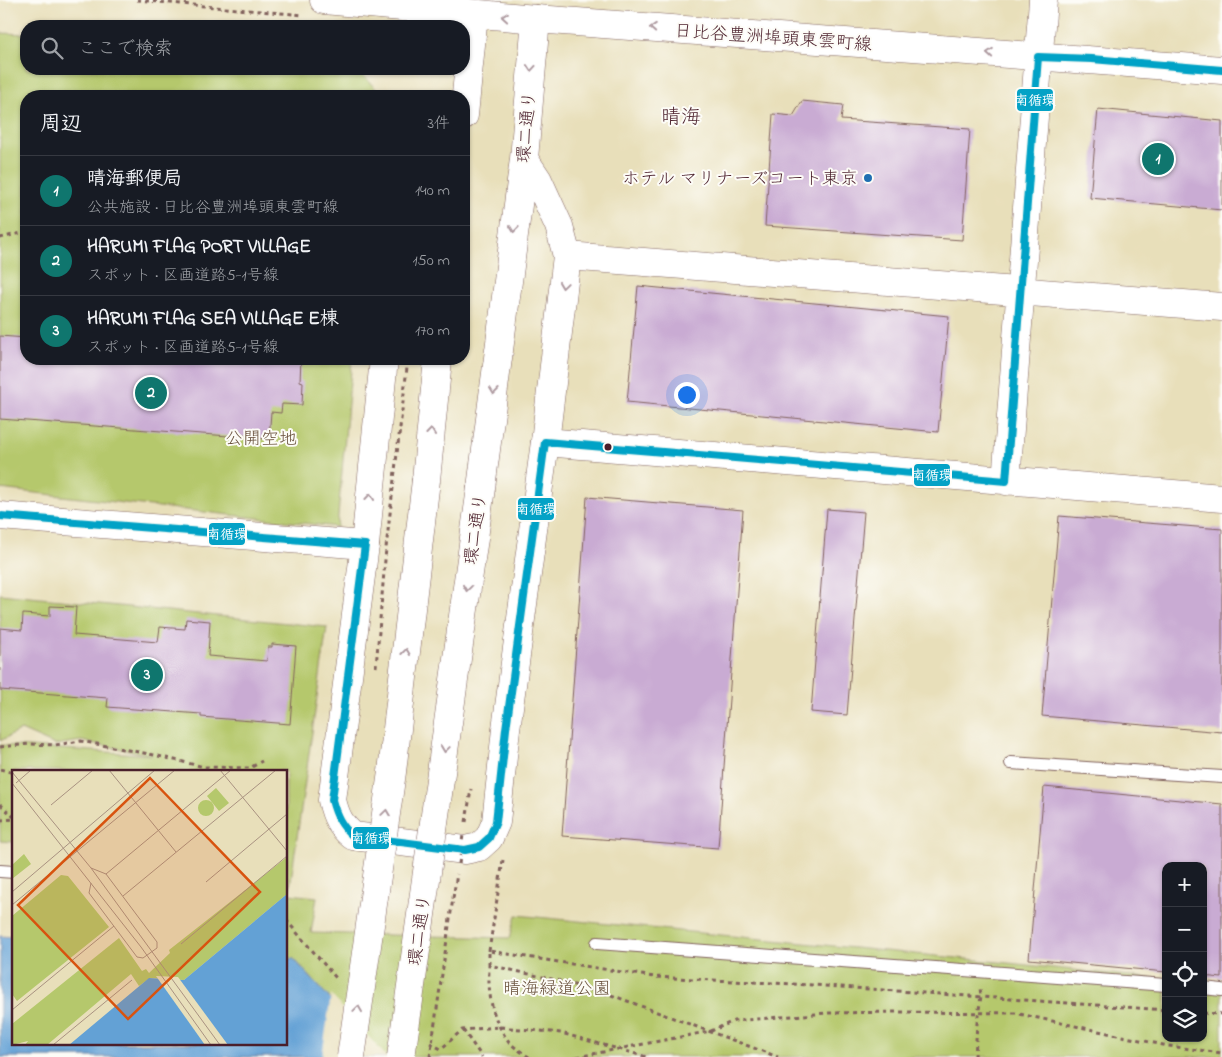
<!DOCTYPE html>
<html lang="ja">
<head>
<meta charset="utf-8">
<style>
	body { margin:0; font-family:"Indie Flower","Klee One",sans-serif; background:#242831; color:#f1f3f6 }
	.controls { position:absolute; right:15px; bottom:15px; display:grid; overflow:hidden; border-radius:10px; box-shadow:0 1px 4px #0004 }
	.controls button { width:45px; height:45px; display:grid; place-items:center; padding:0; border:0; border-bottom:1px solid #363941; background:#171b24; color:#f1f3f6; font:25px sans-serif }
	.you { position:absolute; left:686px; top:394px; width:18px; height:18px; margin:-12px; border:4px solid #fff; border-radius:50%; background:#1a73e8; box-shadow:0 0 0 8px #1a73e833 }
	.badge { display:grid; place-items:center; width:32px; height:32px; border-radius:50%; background:#0f766e; color:#fff; font-size:16px; font-weight:700 }
	.pin { position:absolute; translate:-50% -50%; border:2px solid #fff; box-shadow:0 1px 5px #0006 }
	.list { margin:0; padding:0; list-style:none }
	h2 { display:flex; justify-content:space-between; align-items:center; height:65px; margin:0; padding:0 20px; font-size:21px }
	h2 small { font-size:16px; font-weight:400; color:#9ea1a6 }
	.list li { display:grid; grid-template-columns:32px 1fr auto; gap:15px; align-items:center; box-sizing:border-box; height:70px; padding:0 20px; border-top:1px solid #363941 }
	.list b { display:block; font-size:19px; white-space:nowrap }
	.list p { margin:0; font-size:16px; white-space:nowrap; color:#9ea1a6 }
	.list em { font-size:16px; font-style:normal; color:#9ea1a6 }
	.icon { flex:none; width:28px; height:28px; fill:none; stroke:currentColor; stroke-width:2; stroke-linecap:round; stroke-linejoin:round }
	.map { position:relative; flex:none; width:1222px; height:1057px; overflow:hidden }
	.search { position:absolute; background:#171b24; box-shadow:0 1px 4px #0004; left:20px; top:20px; width:450px; height:55px; display:flex; align-items:center; gap:12px; box-sizing:border-box; padding:0 18px; border-radius:20px; color:#9ea1a6; font-size:19px }
	.panel { position:absolute; background:#171b24; box-shadow:0 1px 4px #0004; left:20px; top:90px; width:450px; height:275px; border-radius:20px }
	.map>svg:first-child { display:block }
	.green { fill:#b5c86c; stroke:#80744c }
	.water { fill:#63a1d5; stroke:#566080 }
	.pier { fill:#e8dfba }
	.building { fill:#c9abd3 }
	.lines { fill:none; stroke-linecap:round; stroke-linejoin:round }
	.service-casing { stroke:#81625d; stroke-width:14 }
	.tertiary-casing { stroke:#81625d; stroke-width:29 }
	.secondary-casing { stroke:#81625d; stroke-width:29 }
	.primary-casing { stroke:#81625d; stroke-width:29 }
	.path { stroke:#81625d; stroke-width:3; stroke-dasharray:4 4; stroke-linecap:butt }
	.service { stroke:#fff; stroke-width:12 }
	.tertiary { stroke:#fff; stroke-width:28 }
	.secondary { stroke:#fff; stroke-width:28 }
	.primary { stroke:#fff; stroke-width:28 }
	.secondary-bridge-casing { stroke:#81625d; stroke-width:29; stroke-linecap:butt }
	.path-bridge { stroke:#81625d; stroke-width:3; stroke-dasharray:4 4; stroke-linecap:butt }
	.secondary-bridge { stroke:#fff; stroke-width:28 }
	.bus-1-casing { stroke:#fdfcf7; stroke-width:11 }
	.bus-1 { stroke:#04a2c6; stroke-width:8 }
	.oneway { stroke:#ae9aa0 }
	.poi-dot { fill:#1f6fb2; stroke:#fdfcf7; stroke-width:2 }
	.bus-dot { fill:#4a1f2b; stroke:#fdfcf7; stroke-width:2 }
	.labels { text-anchor:middle; stroke-width:4; stroke-linejoin:round; paint-order:stroke }
	.street-label { font-size:18px; fill:#4a1f2b; stroke:#fdfcf7 }
	.poi-label { font-size:18px; fill:#4a1f2b; stroke:#fdfcf7; text-anchor:end }
	.park-label { font-size:18px; fill:#6a523e; stroke:#fdfcf7 }
	.quarter-label { font-size:20px; fill:#4a1f2b; stroke:#fdfcf7 }
	.inset-road { fill:none; stroke:#a99281; stroke-width:1 }
	.view { fill:#d8530f; fill-opacity:0.15; stroke:#d8530f; stroke-width:2.5 }
	.inset-edge { fill:none; stroke:#4a1f2b; stroke-width:2.5 }
	.line-badge { stroke:#fdfcf7; stroke-width:2 }
	.badge-label { font-size:14px; text-anchor:middle; font-weight:bold; fill:#fff }
</style>
</head>
<body>
<div class="map">
<svg width="1222" height="1057" viewBox="0 0 1222 1057">
	<rect width="100%" height="100%" fill="#fdfcf7"/>
	<filter id="ink" filterUnits="userSpaceOnUse"><feTurbulence type="fractalNoise" baseFrequency=".02" numOctaves="2"/><feDisplacementMap in="SourceGraphic" scale="10" xChannelSelector="R" yChannelSelector="G"/><feConvolveMatrix kernelMatrix="1 2 1 2 8 2 1 2 1" color-interpolation-filters="sRGB"/></filter>
	<filter id="wash" filterUnits="userSpaceOnUse"><feTurbulence type="fractalNoise" baseFrequency=".0096" numOctaves="4" result="noise"/><feDisplacementMap in="SourceGraphic" scale="20" xChannelSelector="R" yChannelSelector="G"/><feGaussianBlur stdDeviation="1.12" result="paint"/><feColorMatrix in="noise" values="0 0 0 0 0 0 0 0 0 0 0 0 0 0 0 0 0 1.4 0 .05"/><feComposite in="paint" operator="in"/></filter>
	<g filter="url(#wash)">
		<rect width="100%" height="100%" fill="#e8dfba"/>
		<path class="green" d="M0,33L26,34V69H357L376,89L375,96H26V359H352L337,527L0,489Z
			M0,594L327,627L289,894L317,897L311,933L510,938L516,915L1008,963L1166,980V1038H1203V984L1222,986V1057H383L294,959L286,958V771H14V842L0,841V745L152,755L81,741L55,745L21,730L0,741Z"/>
		<path class="water" d="M0,936L14,937V1043H286V958L294,959L383,1057H0Z"/>
		<path class="pier" d="M331,995L385,1055L386,1057H322Z"/>
		<g id="blocks">
			<path class="building" d="M802,101L843,105L841,120L970,129L962,240L765,226L773,114L793,116Z
				M1098,109L1222,121V210L1090,198Z
				M638,286L949,316L938,432L627,402Z
				M0,336L26,338V359H301L300,381L303,382L302,405L282,404L281,413L271,412L269,439L0,419Z
				M587,497L743,510L718,848L562,836Z
				M827,509L864,512L847,715L811,712Z
				M1059,516L1222,529V732L1042,716Z
				M50,606L76,607L74,635L158,642L160,627L185,629L186,619L210,621L208,656L267,661L268,647H272V644L296,646L290,724L201,717V714L107,707L108,698L0,690V628L22,630L23,614L50,616Z
				M1044,787L1222,804V978L1203,976V866H1166V972L1029,959Z"/>
		</g>
	</g>
	<g filter="url(#ink)">
		<use href="#blocks" fill-opacity="0" stroke="#81625d" stroke-width="1"/>
		<g class="lines">
			<g class="service-casing">
				<path id="service" d="M1011,763L1222,777
					M0,871L14,872
					M597,943L1166,985
					M1203,988L1222,990"/>
			</g>
			<g class="tertiary-casing">
				<path id="tertiary" d="M567,256L1222,307
					M545,442L1222,498
					M1006,481L1043,0
					M0,516L365,545"/>
			</g>
			<g class="secondary-casing">
				<path id="secondary" d="M464,115L474,14
					M384,359L365,545L332,800C336,817 340,825 353,836L465,850L479,847L489,838L496,822L506,729L545,442L567,256L559,226L538,180L524,159
					M426,480L438,359
					M481,488L524,159L536,19"/>
			</g>
			<g class="primary-casing">
				<path id="primary" d="M324,0L536,19L1222,70"/>
			</g>
			<path class="path" d="M137,0L304,15
				M0,238L26,232
				M0,747L30,744L55,745L81,741L154,755L204,767L250,768L262,761
				M0,769L14,773
				M0,804L14,817
				M0,820L14,819
				M466,822L471,789
				M453,898L457,874
				M286,920L336,978
				M489,951L503,860
				M489,965V951L654,977L812,985L1166,1010
				M1203,1013L1222,1014
				M463,1030L482,1057
				M430,1043L441,1049L462,1030L500,1027L561,1033L647,1057
				M529,1057C523,1053 515,1048 510,1043C491,1019 488,994 489,965L556,980L614,996L778,1057
				M577,1057L711,1031L734,1021L827,1013L900,1012L1015,1013L1168,1046L1222,1053
				M975,1057L977,1023L981,996L980,988"/>
			<use href="#service" class="service"/>
			<use href="#tertiary" class="tertiary"/>
			<use href="#secondary" class="secondary"/>
			<use href="#primary" class="primary"/>
			<g class="secondary-bridge-casing">
				<path id="secondary-bridge" d="M351,1057L392,772L426,480
					M401,1057L481,488"/>
			</g>
			<path class="path-bridge" d="M376,667L386,548L408,359
				M459,864L463,835
				M430,1057L453,898"/>
			<use href="#secondary-bridge" class="secondary-bridge"/>
			<g class="bus-1-casing">
				<path id="bus-1" d="M0,516L365,545L332,800C336,815 341,826 353,836L465,850L479,847L489,838L496,822L506,729L545,442L1006,481L1038,57L1092,59L1222,70"/>
			</g>
			<use href="#bus-1" class="bus-1"/>
		</g>
		<defs><path id="oneway-chevron" d="M-2-3.5L2.5 0L-2 3.5" fill="none" stroke-width="1.6" stroke-linecap="round" stroke-linejoin="round" transform="scale(1.25)"/></defs>
		<g class="oneway">
			<use href="#oneway-chevron" transform="translate(505 17) rotate(-175)"/>
			<use href="#oneway-chevron" transform="translate(653 28) rotate(-176)"/>
			<use href="#oneway-chevron" transform="translate(990 53) rotate(-176)"/>
			<use href="#oneway-chevron" transform="translate(531 68) rotate(95)"/>
			<use href="#oneway-chevron" transform="translate(514 229) rotate(97)"/>
			<use href="#oneway-chevron" transform="translate(563 285) rotate(98)"/>
			<use href="#oneway-chevron" transform="translate(494 391) rotate(97)"/>
			<use href="#oneway-chevron" transform="translate(431 432) rotate(-84)"/>
			<use href="#oneway-chevron" transform="translate(370 497) rotate(-84)"/>
			<use href="#oneway-chevron" transform="translate(467 588) rotate(98)"/>
			<use href="#oneway-chevron" transform="translate(406 652) rotate(-83)"/>
			<use href="#oneway-chevron" transform="translate(445 749) rotate(98)"/>
			<use href="#oneway-chevron" transform="translate(386 813) rotate(-82)"/>
			<use href="#oneway-chevron" transform="translate(358 1009) rotate(-82)"/>
		</g>
	</g>
	<circle class="poi-dot" cx="868" cy="178" r="5"/>
	<circle class="bus-dot" cx="608" cy="447" r="4.5"/>
	<g class="labels">
		<g class="street-label">
			<text transform="translate(773 37) rotate(4)" y="6">日比谷豊洲埠頭東雲町線</text>
			<text transform="translate(526 127) rotate(-85)" y="6">環二通り</text>
			<text transform="translate(475 529) rotate(-82)" y="6">環二通り</text>
			<text transform="translate(419 930) rotate(-82)" y="6">環二通り</text>
		</g>
		<g class="poi-label">
			<text x="858" y="184">ホテル マリナーズコート東京</text>
		</g>
		<g class="park-label">
			<text x="261" y="444">公開空地</text>
			<text x="557" y="994">晴海緑道公園</text>
		</g>
		<g class="quarter-label">
			<text x="681" y="123">晴海</text>
		</g>
	</g>
	<g transform="translate(12 770)">
		<rect width="275" height="275" fill="#e8dfba"/>
		<path d="M204,18L217,33L207,41L195,26ZM186 38a8 8 0 1 1 16 0a8 8 0 1 1-16 0ZM12,84L19,94L0,109V95ZM275,87V124L172,210L138,208L127,216L119,204L35,275H13L16,271L0,275V254L107,168L130,201L134,199L137,203L158,183L157,180ZM49,105L56,106L97,157L5,231L0,224V146Z" fill="#b5c86c"/>
		<path d="M275,124V275H57L137,208L172,210Z" fill="#63a1d5"/>
		<path d="M144,206L166,207L216,275H193Z" fill="#e8dfba"/>
		<path class="inset-road" d="M97,0L164,82M208,0L275,81M0,2L79,98L208,275M0,13L129,177L199,275M4,13L19,0M39,35L81,0M94,104L219,0M194,112L275,44M79,113L77,123L125,187L131,188L145,178V172L94,104L79,98M0,122L143,0M111,126L264,0M0,135L163,0M169,174L275,86M0,240L102,156M41,275L120,210"/>
		<path class="view" d="M138,8L248,122L116,249L6,135Z"/>
		<rect width="275" height="275" class="inset-edge"/>
	</g>
	<g class="line-badge">
		<rect x="1016" y="88" width="38" height="24" rx="5" fill="#04a2c6"/>
		<rect x="913" y="463" width="38" height="24" rx="5" fill="#04a2c6"/>
		<rect x="517" y="497" width="38" height="24" rx="5" fill="#04a2c6"/>
		<rect x="208" y="522" width="38" height="24" rx="5" fill="#04a2c6"/>
		<rect x="352" y="826" width="38" height="24" rx="5" fill="#04a2c6"/>
	</g>
	<g class="badge-label">
		<text x="1035" y="105">南循環</text>
		<text x="932" y="480">南循環</text>
		<text x="536" y="514">南循環</text>
		<text x="227" y="539">南循環</text>
		<text x="371" y="843">南循環</text>
	</g>
</svg>
<div class="controls">
<button>+</button>
<button>−</button>
<button><svg class="icon" aria-label="locate" viewBox="0 0 24 24"><circle cx="12" cy="12" r="6"/><path d="M12 2v4M12 18v4M2 12h4M18 12h4"/></svg></button>
<button><svg class="icon" aria-label="layers" viewBox="0 0 24 24"><path d="M12 4l9 5-9 5-9-5zM3 14l9 5 9-5"/></svg></button>
</div>
<div class="you"></div>
<div class="pin badge" style="left:1158px;top:159px">1</div>
<div class="pin badge" style="left:151px;top:393px">2</div>
<div class="pin badge" style="left:147px;top:675px">3</div>
<div class="search"><svg class="icon" aria-label="search" viewBox="0 0 24 24"><circle cx="10" cy="10" r="6"/><path d="M15 15l6 6"/></svg>ここで検索</div>
<section class="panel">
<h2>周辺<small>3件</small></h2>
<ul class="list">
<li><span class="badge">1</span><div><b>晴海郵便局</b><p>公共施設 · 日比谷豊洲埠頭東雲町線</p></div><em>140 m</em></li>
<li><span class="badge">2</span><div><b>HARUMI FLAG PORT VILLAGE</b><p>スポット · 区画道路5-1号線</p></div><em>150 m</em></li>
<li><span class="badge">3</span><div><b>HARUMI FLAG SEA VILLAGE E棟</b><p>スポット · 区画道路5-1号線</p></div><em>170 m</em></li>
</ul>
</section>
</div>
</body>
</html>
